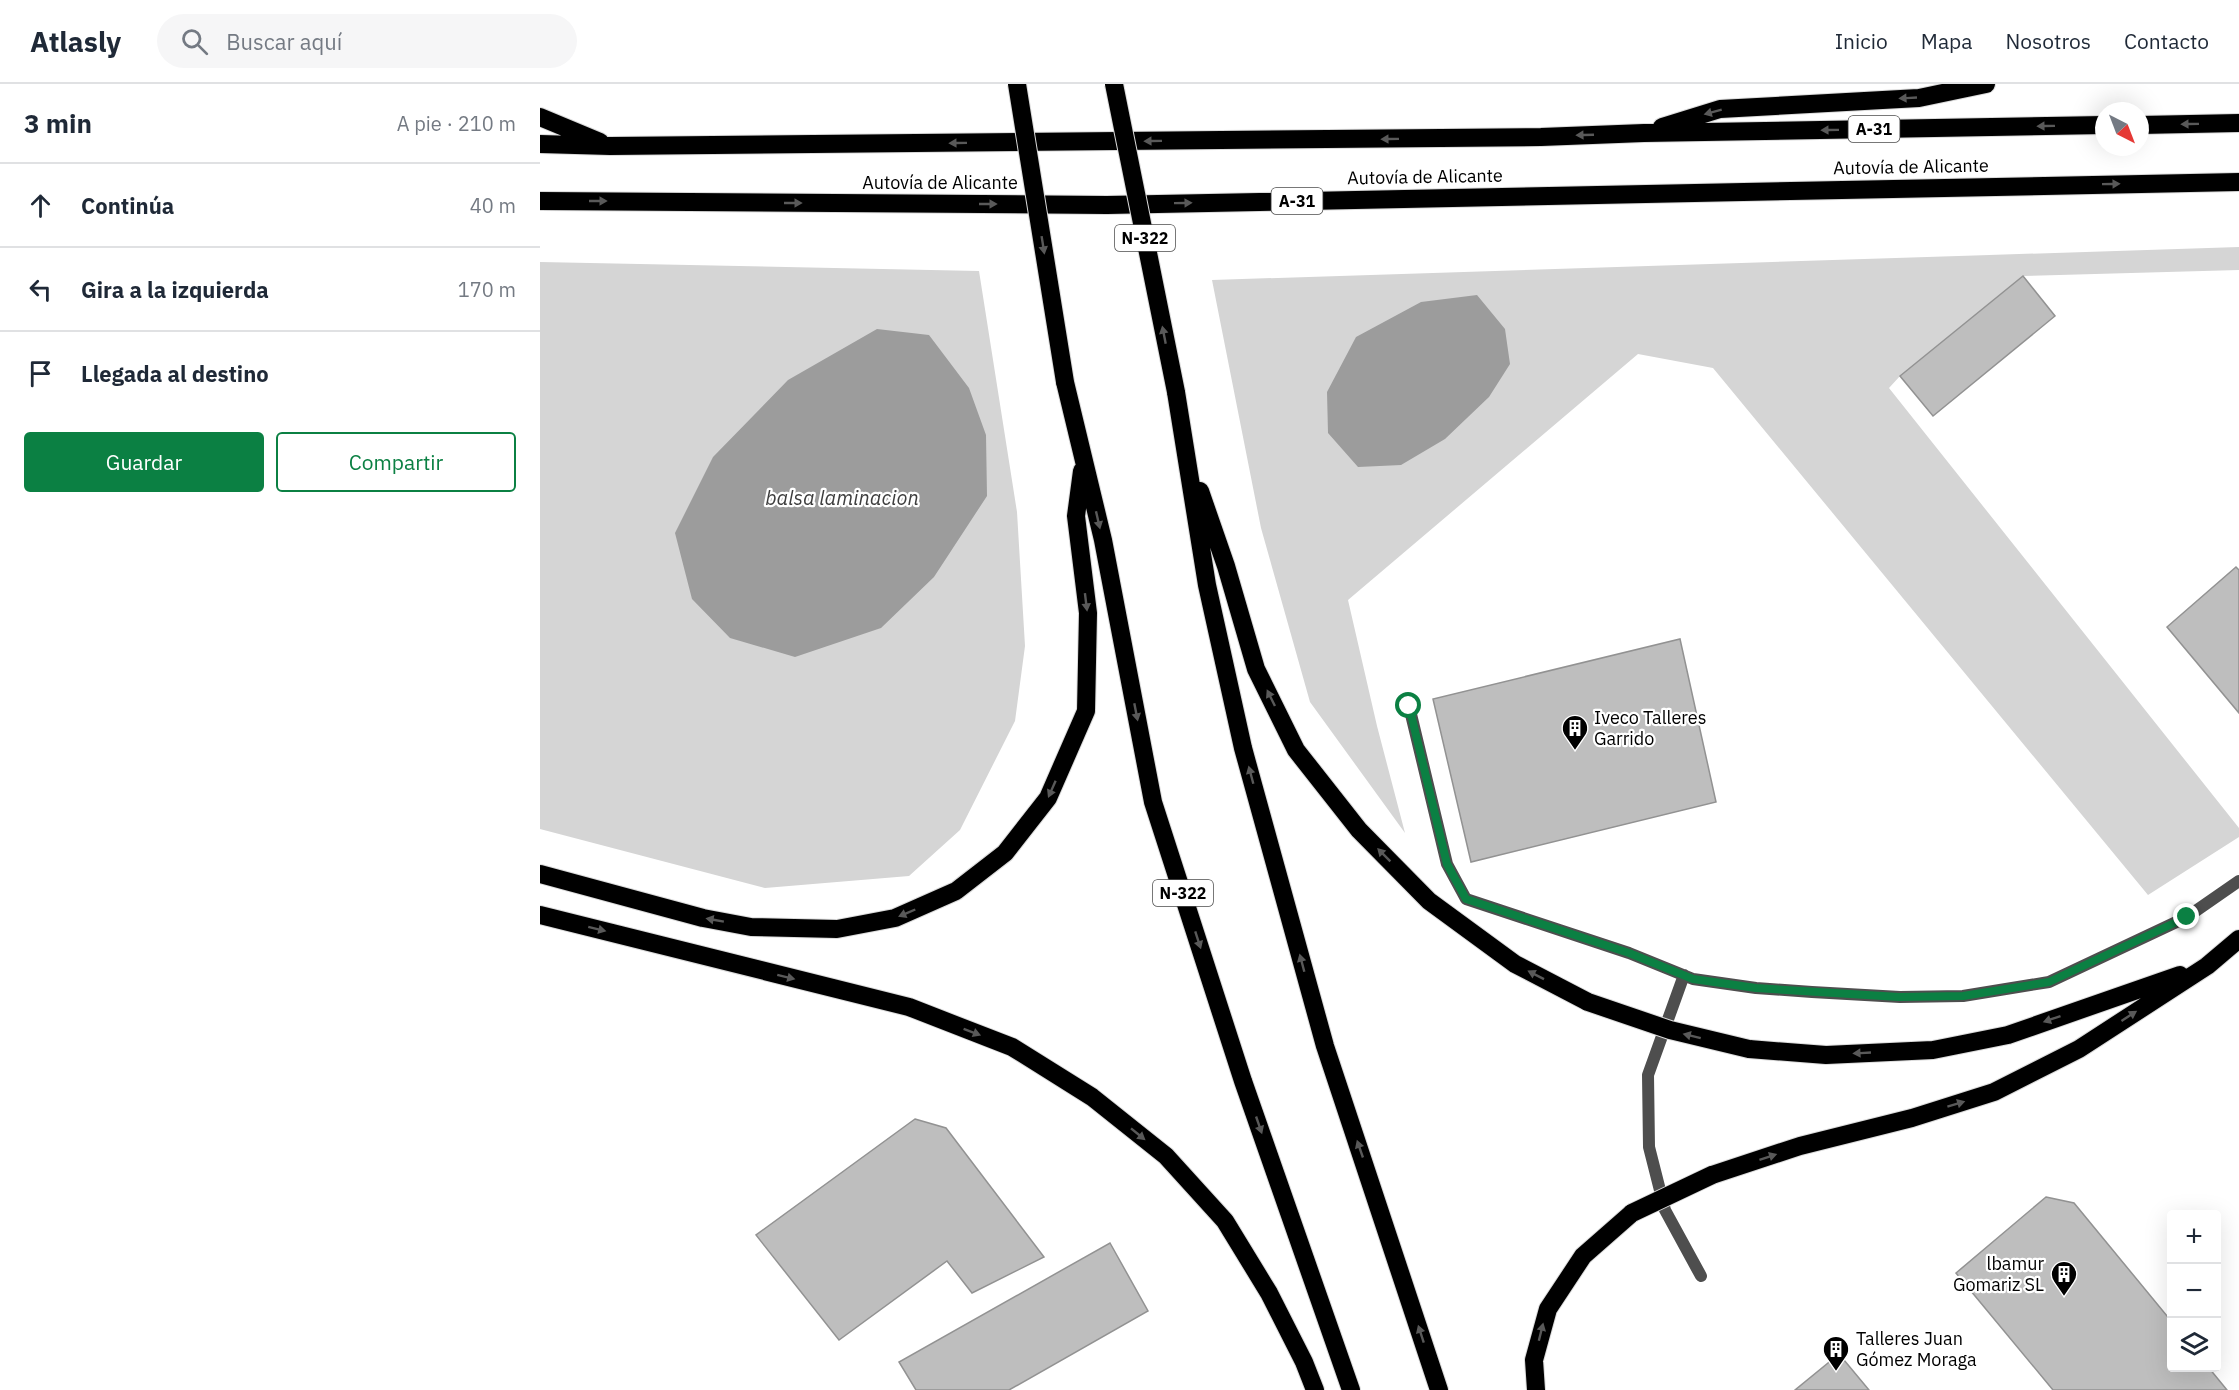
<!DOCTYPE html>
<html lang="es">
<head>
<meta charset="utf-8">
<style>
	body { margin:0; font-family:"IBM Plex Sans",sans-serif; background:#f6f6f7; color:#1f2937 }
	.controls { position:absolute; right:18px; bottom:18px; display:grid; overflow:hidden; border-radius:6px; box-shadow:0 6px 24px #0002 }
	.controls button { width:54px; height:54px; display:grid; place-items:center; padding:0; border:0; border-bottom:2px solid #e0e1e3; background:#fff; color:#1f2937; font:30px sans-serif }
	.compass { position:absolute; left:1555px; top:18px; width:54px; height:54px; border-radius:50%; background:#fff; box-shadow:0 6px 24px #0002; rotate:138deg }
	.stop { position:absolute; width:18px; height:18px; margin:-14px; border:4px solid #0b8043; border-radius:50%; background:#fff }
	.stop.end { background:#0b8043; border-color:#fff; box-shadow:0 2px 6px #0008 }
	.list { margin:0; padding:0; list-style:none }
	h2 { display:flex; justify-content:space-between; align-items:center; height:78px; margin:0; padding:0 24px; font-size:26px }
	h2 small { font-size:20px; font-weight:400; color:#747a83 }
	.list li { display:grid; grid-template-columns:39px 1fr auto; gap:18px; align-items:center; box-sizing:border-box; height:84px; padding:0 24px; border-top:2px solid #e0e1e3 }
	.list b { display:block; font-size:22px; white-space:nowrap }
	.list em { font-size:20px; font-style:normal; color:#747a83 }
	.actions { display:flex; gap:12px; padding:18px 24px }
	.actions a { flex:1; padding:14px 0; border:2px solid #0b8043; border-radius:6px; text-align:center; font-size:21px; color:#0b8043 }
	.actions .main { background:#0b8043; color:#fff }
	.icon { flex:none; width:33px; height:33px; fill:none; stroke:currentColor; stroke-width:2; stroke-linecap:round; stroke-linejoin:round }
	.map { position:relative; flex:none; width:1699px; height:1306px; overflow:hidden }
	header { display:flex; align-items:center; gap:36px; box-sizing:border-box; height:84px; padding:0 30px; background:#fff; border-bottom:2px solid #e0e1e3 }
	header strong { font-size:28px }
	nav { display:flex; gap:33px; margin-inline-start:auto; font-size:21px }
	.search { width:420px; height:54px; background:#f6f6f7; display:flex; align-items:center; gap:15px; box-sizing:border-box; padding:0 21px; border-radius:33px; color:#747a83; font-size:22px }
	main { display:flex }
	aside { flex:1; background:#fff }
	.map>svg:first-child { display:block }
	.green { fill:#d5d5d5 }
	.water { fill:#9c9c9c }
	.building { fill:#bebebe; stroke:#929292; stroke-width:1.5 }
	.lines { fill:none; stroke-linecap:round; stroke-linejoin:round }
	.highway-casing { stroke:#dbdbdb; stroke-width:20 }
	.lane { stroke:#4e4e4e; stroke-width:12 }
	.highway { stroke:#000; stroke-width:18 }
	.highway-bridge-casing { stroke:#dbdbdb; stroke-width:20; stroke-linecap:butt }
	.highway-bridge { stroke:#000; stroke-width:18 }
	.oneway { fill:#595959 }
	.route { stroke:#0b8043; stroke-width:8 }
	.labels { text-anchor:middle; stroke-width:4.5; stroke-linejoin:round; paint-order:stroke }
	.shield { fill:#fff; stroke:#4c4c4c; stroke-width:1.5 }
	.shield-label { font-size:16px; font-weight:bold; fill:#000 }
	.street-label { font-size:18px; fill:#000; stroke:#fff }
	.poi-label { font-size:18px; fill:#000; stroke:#fff; text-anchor:start }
	.water-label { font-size:20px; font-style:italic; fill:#3d3d3d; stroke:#fff }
</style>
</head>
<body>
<header>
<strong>Atlasly</strong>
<div class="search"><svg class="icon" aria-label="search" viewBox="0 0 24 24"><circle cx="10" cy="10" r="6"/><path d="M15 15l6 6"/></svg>Buscar aquí</div>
<nav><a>Inicio</a><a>Mapa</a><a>Nosotros</a><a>Contacto</a></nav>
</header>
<main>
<aside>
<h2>3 min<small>A pie · 210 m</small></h2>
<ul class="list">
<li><svg class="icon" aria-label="ahead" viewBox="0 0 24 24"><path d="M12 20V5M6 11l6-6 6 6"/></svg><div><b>Continúa</b></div><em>40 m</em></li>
<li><svg class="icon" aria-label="left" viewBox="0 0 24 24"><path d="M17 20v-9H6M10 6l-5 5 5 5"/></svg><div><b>Gira a la izquierda</b></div><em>170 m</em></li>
<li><svg class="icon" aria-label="arrive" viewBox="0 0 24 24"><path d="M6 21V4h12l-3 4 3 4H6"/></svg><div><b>Llegada al destino</b></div></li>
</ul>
<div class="actions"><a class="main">Guardar</a><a>Compartir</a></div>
</aside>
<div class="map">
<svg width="1699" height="1306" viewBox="0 0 1699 1306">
	<rect width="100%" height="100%" fill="#fff"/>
	<path class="green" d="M1699,163V186L1483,192L1360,292L1349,304L1699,744V753L1608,811L1173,284L1098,270L808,516L837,642L865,749L770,618L721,444L672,196Z
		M0,178L439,187L477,428L485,562L475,637L420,746L369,792L225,804L0,745Z"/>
	<path class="water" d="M937,211L965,245L970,280L949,313L905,355L861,381L818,383L788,349L787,308L816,253L881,218Z
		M337,245L389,251L429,304L446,351L447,412L394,493L341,544L255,573L190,554L152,515L135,449L173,373L248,296Z"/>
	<path class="building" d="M1483,192L1515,232L1393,332L1360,292Z
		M1696,483L1699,486V629L1627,543Z
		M1140,555L1176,718L931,778L893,615Z
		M375,1035L406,1044L504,1173L432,1209L407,1177L299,1256L216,1151Z
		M1506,1113L1534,1119L1632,1238V1284H1669L1687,1306H1513L1416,1189Z
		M570,1159L608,1227L469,1306H376L359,1278Z
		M1299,1270L1329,1306H1255Z"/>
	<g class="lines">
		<g class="highway-casing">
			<path id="highway" d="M0,33L60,58
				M1600,41L1699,39
				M1122,43L1180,25L1379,14L1446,0
				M0,60L70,62L1001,53L1104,49L1564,41
				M0,117L567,121L1699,98
				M525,298L563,456L613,718L703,997L811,1306
				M636,308L667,501L703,664L785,962L899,1306
				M660,407L686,482L716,585L756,666L819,746L889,817L975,880L1048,918
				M0,790L163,834L211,843L297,845L355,834L416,807L465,769L508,714L546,627L548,529L536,432L542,387
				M0,831L369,923L472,963L552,1013L626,1072L685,1137L729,1209L764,1278L775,1306
				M1209,965L1286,971L1393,966L1468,951L1640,891
				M1172,1091L1260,1062L1372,1034L1454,1008L1539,965L1667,882L1699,855
				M996,1306L994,1276L1008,1225L1043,1172L1092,1129"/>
		</g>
		<path class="lane" d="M869,622L907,780L926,815L1089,869L1153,895L1216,904L1272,908L1360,913L1423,912L1509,898L1647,833L1699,797
			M1144,891L1108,991L1109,1063L1125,1126L1161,1192"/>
		<use href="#highway" class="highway"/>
		<g class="highway-bridge-casing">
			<path id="highway-bridge" d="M477,0L525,298
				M574,0L636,308
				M1048,918L1130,946L1209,965
				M1092,1129L1172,1091"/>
		</g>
		<use href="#highway-bridge" class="highway-bridge"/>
	</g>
	<defs><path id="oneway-solid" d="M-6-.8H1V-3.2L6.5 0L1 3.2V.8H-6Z" transform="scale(1.5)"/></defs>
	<g class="oneway">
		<use href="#oneway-solid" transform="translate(1368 14) rotate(177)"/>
		<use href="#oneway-solid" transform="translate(1173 28) rotate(165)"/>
		<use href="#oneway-solid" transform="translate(1650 40) rotate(179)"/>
		<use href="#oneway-solid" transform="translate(1506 42) rotate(179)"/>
		<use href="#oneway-solid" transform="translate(1290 46) rotate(179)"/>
		<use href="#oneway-solid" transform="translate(1045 51) rotate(178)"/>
		<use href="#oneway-solid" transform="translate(850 55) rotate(179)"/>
		<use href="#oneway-solid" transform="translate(613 57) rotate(179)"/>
		<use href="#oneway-solid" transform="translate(418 59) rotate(179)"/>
		<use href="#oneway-solid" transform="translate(1571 100) rotate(-1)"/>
		<use href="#oneway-solid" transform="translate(58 117)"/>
		<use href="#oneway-solid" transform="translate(253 119)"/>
		<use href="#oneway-solid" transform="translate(643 119) rotate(-1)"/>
		<use href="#oneway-solid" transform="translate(448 120)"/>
		<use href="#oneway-solid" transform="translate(503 161) rotate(81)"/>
		<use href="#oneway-solid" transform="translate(624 251) rotate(-101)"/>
		<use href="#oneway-solid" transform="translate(558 436) rotate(77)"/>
		<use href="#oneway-solid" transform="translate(546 518) rotate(83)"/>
		<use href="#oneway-solid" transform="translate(731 614) rotate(-116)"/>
		<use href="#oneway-solid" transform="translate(596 628) rotate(79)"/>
		<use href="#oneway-solid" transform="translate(711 691) rotate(-105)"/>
		<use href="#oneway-solid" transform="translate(512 705) rotate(114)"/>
		<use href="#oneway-solid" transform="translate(844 771) rotate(-135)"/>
		<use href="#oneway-solid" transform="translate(367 829) rotate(157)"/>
		<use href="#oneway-solid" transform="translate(175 836) rotate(-170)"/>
		<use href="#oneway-solid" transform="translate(57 845) rotate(14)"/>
		<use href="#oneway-solid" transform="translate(658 856) rotate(72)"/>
		<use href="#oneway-solid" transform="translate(762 879) rotate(-105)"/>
		<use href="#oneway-solid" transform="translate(996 891) rotate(-153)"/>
		<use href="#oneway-solid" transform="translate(246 893) rotate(14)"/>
		<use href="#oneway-solid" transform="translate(1589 932) rotate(-33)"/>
		<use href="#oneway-solid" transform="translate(1512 935) rotate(161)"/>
		<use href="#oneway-solid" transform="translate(432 948) rotate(21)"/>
		<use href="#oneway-solid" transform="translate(1152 952) rotate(-166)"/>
		<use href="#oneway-solid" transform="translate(1322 969) rotate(177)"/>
		<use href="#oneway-solid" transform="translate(1416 1020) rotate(-17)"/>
		<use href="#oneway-solid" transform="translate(719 1041) rotate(71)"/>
		<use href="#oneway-solid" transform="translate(598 1050) rotate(39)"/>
		<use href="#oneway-solid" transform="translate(820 1065) rotate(-109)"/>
		<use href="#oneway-solid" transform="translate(1228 1073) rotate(-18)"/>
		<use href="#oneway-solid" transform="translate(1001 1248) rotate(-76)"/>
		<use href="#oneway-solid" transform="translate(881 1250) rotate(-108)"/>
	</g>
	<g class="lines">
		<path class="route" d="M869,622L907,780L926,815L1089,869L1153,895L1216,904L1359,913L1423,912L1509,898L1647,833"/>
	</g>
	<defs>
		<g id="building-pin" transform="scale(1.35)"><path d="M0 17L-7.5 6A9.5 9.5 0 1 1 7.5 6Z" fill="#000" stroke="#fff"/><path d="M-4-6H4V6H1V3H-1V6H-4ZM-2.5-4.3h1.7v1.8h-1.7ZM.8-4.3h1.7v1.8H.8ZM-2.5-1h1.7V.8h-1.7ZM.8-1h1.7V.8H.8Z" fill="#fff"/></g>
	</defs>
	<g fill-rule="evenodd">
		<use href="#building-pin" x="1035" y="644"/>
		<use href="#building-pin" x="1524" y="1190"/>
		<use href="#building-pin" x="1296" y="1265"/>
	</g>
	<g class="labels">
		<g class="shield">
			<rect x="1308.5" y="32" width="51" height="26" rx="4.5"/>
			<rect x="731.5" y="104" width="51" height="26" rx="4.5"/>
			<rect x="575" y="141" width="60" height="26" rx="4.5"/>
			<rect x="613" y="796" width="60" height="26" rx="4.5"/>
		</g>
		<g class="shield-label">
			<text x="1334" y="51">A-31</text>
			<text x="757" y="123">A-31</text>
			<text x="605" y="160">N-322</text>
			<text x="643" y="815">N-322</text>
		</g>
		<g class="street-label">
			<text transform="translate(1371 83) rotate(-1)" y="6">Autovía de Alicante</text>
			<text transform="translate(885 93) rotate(-1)" y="6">Autovía de Alicante</text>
			<text x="400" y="105">Autovía de Alicante</text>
		</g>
		<g class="poi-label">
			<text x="1054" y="640">Iveco Talleres<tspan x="1054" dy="21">Garrido</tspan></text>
			<text x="1504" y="1186" text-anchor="end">lbamur<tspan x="1504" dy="21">Gomariz SL</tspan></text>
			<text x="1316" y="1261">Talleres Juan<tspan x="1316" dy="21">Gómez Moraga</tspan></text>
		</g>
		<g class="water-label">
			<text x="302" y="421">balsa laminacion</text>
		</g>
	</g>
</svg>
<div class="controls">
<button>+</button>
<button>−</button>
<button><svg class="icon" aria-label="layers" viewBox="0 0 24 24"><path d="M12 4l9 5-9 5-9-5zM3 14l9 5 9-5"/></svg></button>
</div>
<svg class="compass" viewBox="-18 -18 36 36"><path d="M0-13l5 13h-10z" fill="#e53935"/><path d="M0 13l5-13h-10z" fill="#747a83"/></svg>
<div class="stop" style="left:869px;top:622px"></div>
<div class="stop end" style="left:1647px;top:833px"></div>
</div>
</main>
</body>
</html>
